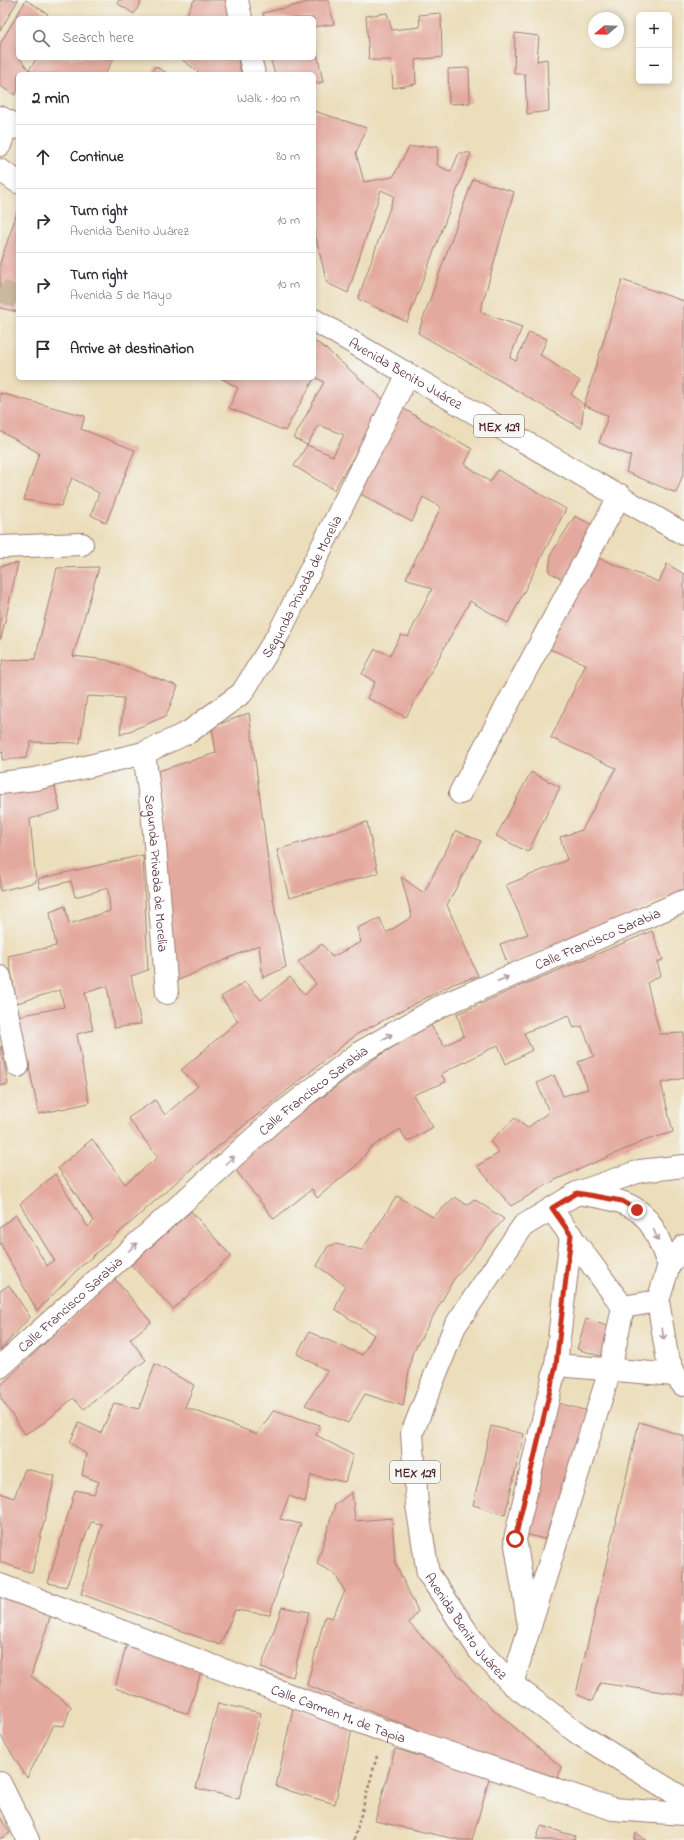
<!DOCTYPE html>
<html lang="en">
<head>
<meta charset="utf-8">
<style>
	body { margin:0; font-family:"Indie Flower",sans-serif; background:#f2f2f3; color:#2b2b33 }
	.controls { position:absolute; right:12px; top:12px; display:grid; overflow:hidden; border-radius:6px; box-shadow:0 2px 6px #0003 }
	.controls button { width:36px; height:36px; display:grid; place-items:center; padding:0; border:0; border-bottom:1px solid #e1e1e2; background:#fff; color:#2b2b33; font:20px sans-serif }
	.compass { position:absolute; left:588px; top:12px; width:36px; height:36px; border-radius:50%; background:#fff; box-shadow:0 2px 6px #0003; rotate:251deg }
	.stop { position:absolute; width:12px; height:12px; margin:-9px; border:3px solid #c8321e; border-radius:50%; background:#fff }
	.stop.end { background:#c8321e; border-color:#fff; box-shadow:0 1px 4px #0008 }
	.list { margin:0; padding:0; list-style:none }
	h2 { display:flex; justify-content:space-between; align-items:center; height:52px; margin:0; padding:0 16px; font-size:17px }
	h2 small { font-size:13px; font-weight:400; color:#7c7c81 }
	.list li { display:grid; grid-template-columns:26px 1fr auto; gap:12px; align-items:center; box-sizing:border-box; height:64px; padding:0 16px; border-top:1px solid #e1e1e2 }
	.list b { display:block; font-size:15px; white-space:nowrap }
	.list p { margin:0; font-size:13px; white-space:nowrap; color:#7c7c81 }
	.list em { font-size:13px; font-style:normal; color:#7c7c81 }
	.icon { flex:none; width:22px; height:22px; fill:none; stroke:currentColor; stroke-width:2; stroke-linecap:round; stroke-linejoin:round }
	.map { position:relative; flex:none; width:684px; height:1840px; overflow:hidden }
	.search { position:absolute; background:#fff; box-shadow:0 2px 6px #0003; left:16px; top:16px; width:300px; height:44px; display:flex; align-items:center; gap:10px; box-sizing:border-box; padding:0 14px; border-radius:6px; color:#7c7c81; font-size:15px }
	.panel { position:absolute; background:#fff; box-shadow:0 2px 6px #0003; left:16px; top:72px; width:300px; height:308px; border-radius:6px }
	.map>svg:first-child { display:block }
	.building { fill:#e4a99e }
	.lines { fill:none; stroke-linecap:round; stroke-linejoin:round }
	.minor-tunnel { stroke:#ccb89e; stroke-width:22; stroke-dasharray:22 11; stroke-linecap:butt }
	.minor-casing { stroke:#9b7e73; stroke-width:24 }
	.major-casing { stroke:#9b7e73; stroke-width:24 }
	.path { stroke:#9b7e73; stroke-width:2.5; stroke-dasharray:3 3; stroke-linecap:butt }
	.minor { stroke:#fff; stroke-width:22 }
	.major { stroke:#fff; stroke-width:22 }
	.oneway { stroke:#ae9aa0 }
	.route { stroke:#c8321e; stroke-width:5 }
	.labels { text-anchor:middle; stroke-width:3; stroke-linejoin:round; paint-order:stroke }
	.shield { fill:#f6f6f2; stroke:#7e6067; stroke-width:1 }
	.shield-label { font-size:13px; font-weight:bold; fill:#4a1f2b }
	.street-label { font-size:14px; fill:#4a1f2b; stroke:#f6f6f2 }
</style>
</head>
<body>
<div class="map">
<svg width="684" height="1840" viewBox="0 0 684 1840">
	<rect width="100%" height="100%" fill="#f6f6f2"/>
	<filter id="ink" filterUnits="userSpaceOnUse"><feTurbulence type="fractalNoise" baseFrequency=".025" numOctaves="2"/><feDisplacementMap in="SourceGraphic" scale="8" xChannelSelector="R" yChannelSelector="G"/><feConvolveMatrix kernelMatrix="1 2 1 2 8 2 1 2 1" color-interpolation-filters="sRGB"/></filter>
	<filter id="wash" filterUnits="userSpaceOnUse"><feTurbulence type="fractalNoise" baseFrequency=".012" numOctaves="4" result="noise"/><feDisplacementMap in="SourceGraphic" scale="16" xChannelSelector="R" yChannelSelector="G"/><feGaussianBlur stdDeviation="0.9" result="paint"/><feColorMatrix in="noise" values="0 0 0 0 0 0 0 0 0 0 0 0 0 0 0 0 0 1.4 0 .05"/><feComposite in="paint" operator="in"/></filter>
	<g filter="url(#wash)">
		<rect width="100%" height="100%" fill="#ecdebb"/>
		<g id="blocks">
			<path class="building" d="M0,0H18L0,31Z
				M26,0L48,14L44,18H18L17,55L29,70L27,74H18V89L15,95L0,86V44Z
				M119,0H142L134,14L117,3Z
				M194,0H226L229,18H185Z
				M318,0H328L334,24L314,27V18H264L263,13Z
				M387,13L392,30L420,27L419,15L441,13L442,57L415,60L416,84L393,88L391,60H369L366,16Z
				M515,33L539,36L537,61L547,59L549,111L527,114L525,74H514Z
				M315,42L323,82L314,84V74H275L270,58H314Z
				M37,58H114L105,74H36L29,70Z
				M180,58H238L241,74H201Z
				M155,66L168,74H151Z
				M469,68L470,103L449,104L448,69Z
				M314,111L367,128L356,153L364,182L393,177L409,147L438,146L437,165L451,172L459,153H471L407,322L358,299L394,196L381,190L348,293L327,283L314,230Z
				M473,179L514,192L480,312L522,327L510,358L516,361L529,332L547,339L540,355L580,381L571,394L584,405L581,428L418,333Z
				M18,210V312L0,308V263Z
				M622,280L684,301V472L676,493L626,472L631,456L599,443L608,416L584,405Z
				M314,341L324,347L386,402L334,490L294,466L307,445L333,456L344,435L319,425L307,445L294,438L324,382L315,377L285,431L229,408L238,388L221,378H314Z
				M0,393L85,416L81,429L135,450L106,523L91,515L99,493L72,478L61,506L24,500L39,453L0,431Z
				M399,406L472,449L465,464L490,482L498,470L566,509L508,623L470,601L406,717L367,698L375,682L362,674L375,649L390,655L401,635L408,637L432,589L406,578L441,507L423,497L412,522L355,491Z
				M575,516L596,527L564,580L549,572L551,554Z
				M598,558L659,582L667,564L684,574V891L508,965L500,944L528,934L506,885L567,860L560,837L582,830L616,768L551,738L586,664L547,648Z
				M18,563L1,639H0V566Z
				M99,567L73,656L107,660L178,686L166,716L120,735L124,698L87,696L80,743L31,742L26,758L2,760L3,752L0,753V672L3,660L35,659L57,568Z
				M249,713L273,899L286,967L263,978L259,945L174,982L158,771L216,753L212,727Z
				M531,772L560,787L528,852L496,836Z
				M53,777L60,810L30,819L36,882L0,891V794Z
				M367,822L378,873L289,898L277,850Z
				M456,831L481,841L447,905L478,976L453,984L357,1034L198,1163L76,1271L37,1311L0,1243V1227L16,1215L47,1266L54,1260L20,1204L55,1174L88,1227L94,1221L58,1168L92,1139L125,1184L158,1157L128,1118L155,1100L165,1115L198,1086L181,1070L238,1021L221,997L245,982L261,1000L290,977L305,995L316,984L298,962L322,944L332,957L361,942L357,928L380,918L386,933L412,917L401,877L424,893Z
				M143,855L148,970L131,976L141,1024L114,1028L107,986L85,993L93,1030L77,1034L89,1103L39,1114L18,1016L64,1007L60,990L17,1003L8,956L56,946L50,912L65,906L69,924L110,911L108,888L75,897L71,881L40,889L38,879Z
				M652,931L663,960L657,962L661,975L647,983L660,1034L684,1033V1078L661,1083L673,1132L644,1141L555,1180L511,1206L477,1166L499,1153L490,1141L515,1118L527,1128L549,1112L537,1083L554,1075L563,1096L588,1089L578,1062L594,1056L582,1026L574,1028L569,1015L524,1033L532,1050L506,1064L498,1045L441,1074L446,1082L413,1095L433,1127L407,1142L400,1129L370,1148L357,1165L317,1198L312,1189L274,1219L234,1168L276,1131L377,1057L430,1024L444,1046L464,1036L457,1014L523,985Z
				M1,1046L8,1084L0,1086V1047Z
				M397,1196L433,1217L455,1197L467,1205L474,1199L504,1219L454,1279L412,1354L403,1406L365,1394L348,1423L305,1405L327,1371L297,1354L309,1332L362,1355L374,1335L335,1309L345,1285L317,1266L328,1246L336,1244L362,1250Z
				M191,1211L231,1256L173,1309L131,1265Z
				M114,1278L151,1322L130,1339L146,1360L84,1409L73,1398L45,1422L25,1434L0,1397V1386Z
				M9,1285L30,1317L0,1350V1291Z
				M586,1319L613,1328L604,1357L577,1349Z
				M155,1364L194,1385L185,1407L257,1434L274,1410L320,1425L316,1435L353,1455L345,1482L311,1475L305,1502L289,1496L280,1519L301,1524L288,1555L270,1615L235,1610L220,1645L81,1594L102,1524L91,1522L66,1587L48,1583L75,1490L94,1494L99,1482L82,1475L86,1454L70,1442L79,1423L101,1433L114,1403L139,1409Z
				M554,1402L588,1411L556,1542L521,1533Z
				M639,1422L684,1436V1695L600,1683L592,1701L576,1694Z
				M491,1426L524,1434L505,1515L473,1505Z
				M25,1469L55,1476L32,1573L0,1562V1493L14,1498Z
				M352,1492L355,1521L392,1518L395,1563L418,1611L409,1623L480,1698L561,1767L556,1786L307,1685L325,1616L332,1618L345,1591L334,1573L317,1564L335,1505Z
				M0,1592L52,1611L31,1676L71,1706L64,1726L54,1725L27,1778L0,1735Z
				M282,1607L309,1612L293,1677L261,1668Z
				M129,1635L203,1666L188,1714L115,1688Z
				M218,1703L261,1713L239,1799L196,1788Z
				M293,1708L352,1730L335,1804L276,1787Z
				M395,1749L490,1776L472,1840H460L375,1821Z
				M0,1817L10,1833L0,1839Z
				M541,1826L575,1836L574,1840H536Z
				M636,1833L647,1840H634Z"/>
		</g>
	</g>
	<g filter="url(#ink)">
		<use href="#blocks" fill-opacity="0" stroke="#9b7e73" stroke-width="1"/>
		<g class="lines">
			<path class="minor-tunnel" d="M0,290L18,298"/>
			<g class="minor-casing">
				<g id="minor">
					<path d="M237,0L241,18"/>
					<path d="M250,58L254,74"/>
					<path d="M0,145L8,121"/>
					<path d="M0,170L18,182"/>
					<path d="M0,547L82,544"/>
					<path id="s1" d="M144,753L153,820L167,993"/>
					<path id="s2" d="M0,783L35,779L144,753L189,732L242,693L279,633L408,374"/>
					<path d="M460,793L620,495"/>
					<path d="M0,977L18,1066"/>
					<path d="M577,1193C603,1198 636,1199 651,1225C659,1237 663,1252 669,1265"/>
					<path d="M571,1235L556,1365L675,1375"/>
					<path d="M623,1307L658,1301"/>
					<path id="s3" d="M0,1367L282,1113L359,1053L441,1006L684,901"/>
					<path d="M683,1385L675,1375L667,1356L658,1301L669,1265L684,1246"/>
					<path id="s4" d="M0,1585L384,1731L613,1809L684,1814"/>
					<path d="M529,1626L515,1539L556,1365"/>
					<path d="M512,1684L610,1370L623,1307L551,1209"/>
					<path d="M0,1783L28,1840"/>
				</g>
			</g>
			<g class="major-casing">
				<g id="major">
					<path d="M0,117L18,128"/>
					<path id="s5" d="M314,320L684,534"/>
					<path id="s6" d="M684,1166L640,1171L577,1193L523,1226L455,1326L412,1433L417,1505L428,1573L479,1650L512,1684L579,1734L684,1799"/>
				</g>
			</g>
			<path class="path" d="M354,1840L377,1756"/>
			<use href="#minor" class="minor"/>
			<use href="#major" class="major"/>
		</g>
		<defs><path id="oneway-shaft" d="M-6 0H5M1.5-3L5.5 0L1.5 3" fill="none" stroke-width="1.6" stroke-linecap="round" stroke-linejoin="round"/></defs>
		<g class="oneway">
			<use href="#oneway-shaft" transform="translate(503 979) rotate(-23)"/>
			<use href="#oneway-shaft" transform="translate(387 1037) rotate(-30)"/>
			<use href="#oneway-shaft" transform="translate(230 1160) rotate(-42)"/>
			<use href="#oneway-shaft" transform="translate(656 1235) rotate(67)"/>
			<use href="#oneway-shaft" transform="translate(133 1247) rotate(-42)"/>
			<use href="#oneway-shaft" transform="translate(663 1334) rotate(82)"/>
		</g>
	</g>
	<g class="lines" filter="url(#ink)">
		<path class="route" d="M515,1539L556,1365L571,1235L552,1208L577,1193L622,1201L637,1210"/>
	</g>
	<g class="labels">
		<g class="shield">
			<rect x="474" y="415" width="50" height="22" rx="3"/>
			<rect x="390" y="1461" width="50" height="22" rx="3"/>
		</g>
		<g class="shield-label">
			<text x="499" y="431">MEX 129</text>
			<text x="415" y="1477">MEX 129</text>
		</g>
		<g class="street-label">
			<text dy="5" stroke="none"><textPath href="#s5" startOffset="106">Avenida Benito Juárez</textPath></text>
			<text dy="5" stroke="none"><textPath href="#s2" startOffset="385">Segunda Privada de Morelia</textPath></text>
			<text dy="5" stroke="none"><textPath href="#s1" startOffset="121">Segunda Privada de Morelia</textPath></text>
			<text dy="5" stroke="none"><textPath href="#s3" startOffset="742">Calle Francisco Sarabia</textPath></text>
			<text dy="5" stroke="none"><textPath href="#s3" startOffset="418">Calle Francisco Sarabia</textPath></text>
			<text dy="5" stroke="none"><textPath href="#s3" startOffset="94">Calle Francisco Sarabia</textPath></text>
			<text dy="5" stroke="none"><textPath href="#s6" startOffset="617">Avenida Benito Juárez</textPath></text>
			<text dy="5" stroke="none"><textPath href="#s4" startOffset="362">Calle Carmen M. de Tapia</textPath></text>
		</g>
	</g>
</svg>
<div class="controls">
<button>+</button>
<button>−</button>
</div>
<svg class="compass" viewBox="-18 -18 36 36"><path d="M0-13l5 13h-10z" fill="#e53935"/><path d="M0 13l5-13h-10z" fill="#7c7c81"/></svg>
<div class="stop" style="left:515px;top:1539px"></div>
<div class="stop end" style="left:637px;top:1210px"></div>
<div class="search"><svg class="icon" aria-label="search" viewBox="0 0 24 24"><circle cx="10" cy="10" r="6"/><path d="M15 15l6 6"/></svg>Search here</div>
<section class="panel">
<h2>2 min<small>Walk · 100 m</small></h2>
<ul class="list">
<li><svg class="icon" aria-label="ahead" viewBox="0 0 24 24"><path d="M12 20V5M6 11l6-6 6 6"/></svg><div><b>Continue</b></div><em>80 m</em></li>
<li><svg class="icon" aria-label="right" viewBox="0 0 24 24"><path d="M7 20v-9h11M14 6l5 5-5 5"/></svg><div><b>Turn right</b><p>Avenida Benito Juárez</p></div><em>10 m</em></li>
<li><svg class="icon" aria-label="right" viewBox="0 0 24 24"><path d="M7 20v-9h11M14 6l5 5-5 5"/></svg><div><b>Turn right</b><p>Avenida 5 de Mayo</p></div><em>10 m</em></li>
<li><svg class="icon" aria-label="arrive" viewBox="0 0 24 24"><path d="M6 21V4h12l-3 4 3 4H6"/></svg><div><b>Arrive at destination</b></div></li>
</ul>
</section>
</div>
</body>
</html>
